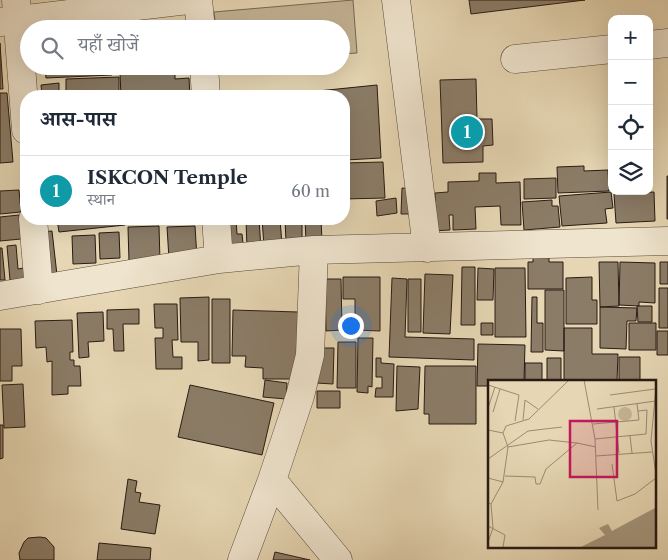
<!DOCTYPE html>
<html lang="hi">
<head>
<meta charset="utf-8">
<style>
	body { margin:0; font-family:"Libre Caslon Text","Noto Serif Devanagari",serif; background:#f2f2f3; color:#1f2937 }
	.controls { position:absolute; right:15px; top:15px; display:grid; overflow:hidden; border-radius:10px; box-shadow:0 5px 20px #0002 }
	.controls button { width:45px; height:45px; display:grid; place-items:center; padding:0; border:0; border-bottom:1px solid #e0e1e3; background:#fff; color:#1f2937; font:25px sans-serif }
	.you { position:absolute; left:350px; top:325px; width:18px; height:18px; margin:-12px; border:4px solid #fff; border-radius:50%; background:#1a73e8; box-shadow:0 0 0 8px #1a73e833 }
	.badge { display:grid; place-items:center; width:32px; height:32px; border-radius:50%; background:#7c3aed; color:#fff; font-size:16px; font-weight:700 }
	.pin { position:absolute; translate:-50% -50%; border:2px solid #fff; box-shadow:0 1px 5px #0006 }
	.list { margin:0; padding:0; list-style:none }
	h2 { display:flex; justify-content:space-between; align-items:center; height:65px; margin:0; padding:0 20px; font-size:21px }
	h2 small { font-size:16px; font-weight:400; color:#747a83 }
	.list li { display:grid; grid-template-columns:32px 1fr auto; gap:15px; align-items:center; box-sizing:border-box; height:70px; padding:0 20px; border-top:1px solid #e0e1e3 }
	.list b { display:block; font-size:19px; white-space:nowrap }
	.list p { margin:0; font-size:16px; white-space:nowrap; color:#747a83 }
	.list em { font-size:16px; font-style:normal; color:#747a83 }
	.icon { flex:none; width:28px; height:28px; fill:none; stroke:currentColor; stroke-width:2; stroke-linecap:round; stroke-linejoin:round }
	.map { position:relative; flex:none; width:668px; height:560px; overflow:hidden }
	.search { position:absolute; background:#fff; box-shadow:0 5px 20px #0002; left:20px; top:20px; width:330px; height:55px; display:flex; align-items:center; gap:12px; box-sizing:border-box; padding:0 18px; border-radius:28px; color:#747a83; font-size:19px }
	.panel { position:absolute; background:#fff; box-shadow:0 5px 20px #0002; left:20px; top:90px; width:330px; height:135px; border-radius:20px }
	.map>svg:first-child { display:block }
	.green { fill:#c6b698; stroke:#776856 }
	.building { fill:#8b7c67; stroke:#281b14 }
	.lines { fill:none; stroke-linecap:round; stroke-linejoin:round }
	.minor-casing { stroke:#584a3c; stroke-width:29 }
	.minor { stroke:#efe4ce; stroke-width:28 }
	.inset-road { fill:none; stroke:#9a8b73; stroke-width:1 }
	.view { fill:#c2185b; fill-opacity:0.15; stroke:#c2185b; stroke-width:2.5 }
	.inset-edge { fill:none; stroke:#281b14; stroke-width:2.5 }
</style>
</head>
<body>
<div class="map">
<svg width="668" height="560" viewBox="0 0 668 560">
	<rect width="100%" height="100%" fill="#e6d6b3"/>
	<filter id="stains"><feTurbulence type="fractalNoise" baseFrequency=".004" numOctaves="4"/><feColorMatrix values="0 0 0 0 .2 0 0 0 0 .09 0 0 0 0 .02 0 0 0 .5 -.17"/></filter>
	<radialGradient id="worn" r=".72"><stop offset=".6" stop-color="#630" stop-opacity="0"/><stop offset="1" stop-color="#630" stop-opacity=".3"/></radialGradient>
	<path class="green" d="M353,0L357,53L341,54V29H216L214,12Z"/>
	<path class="building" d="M469,0H585L471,14Z
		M180,21L181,29H113L112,26Z
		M0,43L3,89H0Z
		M45,66H112V75L46,78Z
		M115,66H183V67L115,71Z
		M175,71V79L189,78L190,96H121L120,74Z
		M119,77V96H66V79Z
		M476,79L477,119H492L493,145L483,146V162L443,163L440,80Z
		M59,83V96H42L41,85Z
		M377,85L381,158L346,160L344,96H319L318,91Z
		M318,91L319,96H304L303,93Z
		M0,93H7L13,162L0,163Z
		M303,93L304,96H254Z
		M383,162L385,198L344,199V163Z
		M584,166V171L608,170L609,191L558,193L557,167Z
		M479,173H496V183L520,182L521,225H501L500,206L475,207L476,229L453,230V215H449L450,230L431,231L436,214L435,193L448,192V182L479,181Z
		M667,176H668V219H667Z
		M556,178V198L524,199V179Z
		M402,188L416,189L415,214H401Z
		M19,190L21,212L0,214V191Z
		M611,192L613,208L605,209L607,223L562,226L559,196Z
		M654,192L655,221L616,223L614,194Z
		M396,198L397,213L377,216L376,201Z
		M552,200V206H558L560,227L524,230L522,202Z
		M19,215L21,239L0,241V217Z
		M57,219H125V225L59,232Z
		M223,219H236L237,234H242L244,252L226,253Z
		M246,219H259L261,249H247Z
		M262,219H280L282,245L264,246Z
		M285,219H302V242H286Z
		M305,219H321L322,242H306Z
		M159,226L160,261L129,262L128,227Z
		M195,226L197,258L169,259L167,227Z
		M52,231L57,275L44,276L39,232Z
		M119,232L120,258L100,259L99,233Z
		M95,235L96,263L73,264L72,236Z
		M16,245L18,269L29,267L31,278L10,280L7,246Z
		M0,248H2L5,280H0Z
		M533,253H549V262H563V289H528V262H533Z
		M599,262H618L619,306L600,307Z
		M620,262L655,263V303L639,302V306L619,305Z
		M660,262H668V284H660Z
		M462,267H475V325H461Z
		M478,268L494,269L493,300H477Z
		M495,268H525L526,337H495Z
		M425,274L453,275L450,334L423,333Z
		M343,277H380V331L355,330V299H343Z
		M592,277V300H597V324H566V278Z
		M392,278L407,279L405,337L474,339V360L389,357Z
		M325,279H341L342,330L326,331Z
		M408,279H421V332H408Z
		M659,288H668V328H659Z
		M545,290H564V351L545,350Z
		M209,297V360L198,361V342H181L180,298Z
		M532,297H537V323H543V352H531Z
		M212,299H230V363H212Z
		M154,304H177L178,340H172L173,357H182V369H156L155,338H163V328H155Z
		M637,306H652V322H638Z
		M600,307L637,308L636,321H627L626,349L600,348Z
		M139,309V324H123L124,351H114L113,329H107V310Z
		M233,310L298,312L297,379H263V368L245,367L246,356H232Z
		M103,312L104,341L88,342L89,357L79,358L77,313Z
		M72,320L73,352H70V360H74V366H80L81,386H68V394L52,395V361L47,362L46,347L36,348L35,321Z
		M481,323H493V335H481Z
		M629,323H656V350H629Z
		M564,328H592V354H618L617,381H564Z
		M0,329H21L22,366H12V381H0Z
		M657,331H668V355H657Z
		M358,338H373L372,387L368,386V393L357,392Z
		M338,342H356V388H337Z
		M478,344L525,345L524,381H489V386H477Z
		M317,348H334L333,384L316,383Z
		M619,357H640V381H619Z
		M376,358H381V363L394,364L393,397H375L376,388H382V377H376Z
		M547,358H561V381H547Z
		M525,363H542V381H525Z
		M397,366L420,367L418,409L396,411Z
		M425,366H476V424H429V414H424Z
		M265,380L287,383L286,399L263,397Z
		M23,384L25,427L4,428L2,385Z
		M190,385L274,403L262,455L178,437Z
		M317,391H340V408H317Z
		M0,425H3V458L0,459Z
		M128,479L137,481L135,492L141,493L139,502L160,505L155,534L121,529Z
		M40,537L46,538L54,547V560H20L19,553L24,542L28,538Z
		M99,543L151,548L150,560H97Z
		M275,552L310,560H273Z"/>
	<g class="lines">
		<g class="minor-casing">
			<path id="minor" d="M16,0L26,130
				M198,0L201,29
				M396,0L427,248
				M0,22L188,0
				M649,45L668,43
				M515,59L612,49
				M204,66L206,96
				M33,219L39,290
				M216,219L219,259
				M0,296L219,259L314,250L668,241
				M272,480L300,396L310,355L314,250
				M242,560L272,480L338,560"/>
		</g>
		<use href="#minor" class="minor"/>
	</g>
	<g transform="translate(488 380)">
		<rect width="168" height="168" fill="#e6d6b3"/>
		<path d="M130 34a7 7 0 1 1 14 0a7 7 0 1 1-14 0Z" fill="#c6b698"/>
		<path d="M167,128V167H93L117,155L111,148L120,144L124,151Z" fill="#a5967d"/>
		<path class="inset-road" d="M96,0L107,59L110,130M0,5L31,15L27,41M168,7L163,61L168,94M122,15L167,9M126,27L131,73M0,28L7,7M109,29L168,21M5,32L12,9M35,40L37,20L50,29M105,44L151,40L149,24M0,50L15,53M142,56L144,73M107,59L158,54L159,30L150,31M89,63L108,67M108,76L164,72M0,79L40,51L74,47M124,84L129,121L147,114L168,98M17,96L47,97L48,104H52L58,89L89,63L61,60L20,67M0,98L15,102L20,67L15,53L18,46L41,39L81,0M0,123L3,124L5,148L0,162M3,124L15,102M0,146L17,155L15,167"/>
		<path class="view" d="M82,41H129V97H82Z"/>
		<rect width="168" height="168" class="inset-edge"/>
	</g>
	<rect width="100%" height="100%" filter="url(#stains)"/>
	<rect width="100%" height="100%" fill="url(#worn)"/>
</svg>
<div class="controls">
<button>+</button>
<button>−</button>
<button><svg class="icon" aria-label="locate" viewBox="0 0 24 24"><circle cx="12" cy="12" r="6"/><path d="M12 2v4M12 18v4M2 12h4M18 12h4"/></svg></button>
<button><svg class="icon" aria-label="layers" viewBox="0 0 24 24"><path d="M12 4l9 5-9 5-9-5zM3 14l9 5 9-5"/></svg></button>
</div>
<div class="you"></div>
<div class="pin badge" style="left:467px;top:132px;background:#0f9aa8">1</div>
<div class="search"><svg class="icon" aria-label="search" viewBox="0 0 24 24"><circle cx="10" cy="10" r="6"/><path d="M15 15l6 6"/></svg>यहाँ खोजें</div>
<section class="panel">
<h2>आस-पास<small></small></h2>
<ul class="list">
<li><span class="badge" style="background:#0f9aa8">1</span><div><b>ISKCON Temple</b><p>स्थान</p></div><em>60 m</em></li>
</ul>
</section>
</div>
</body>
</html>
